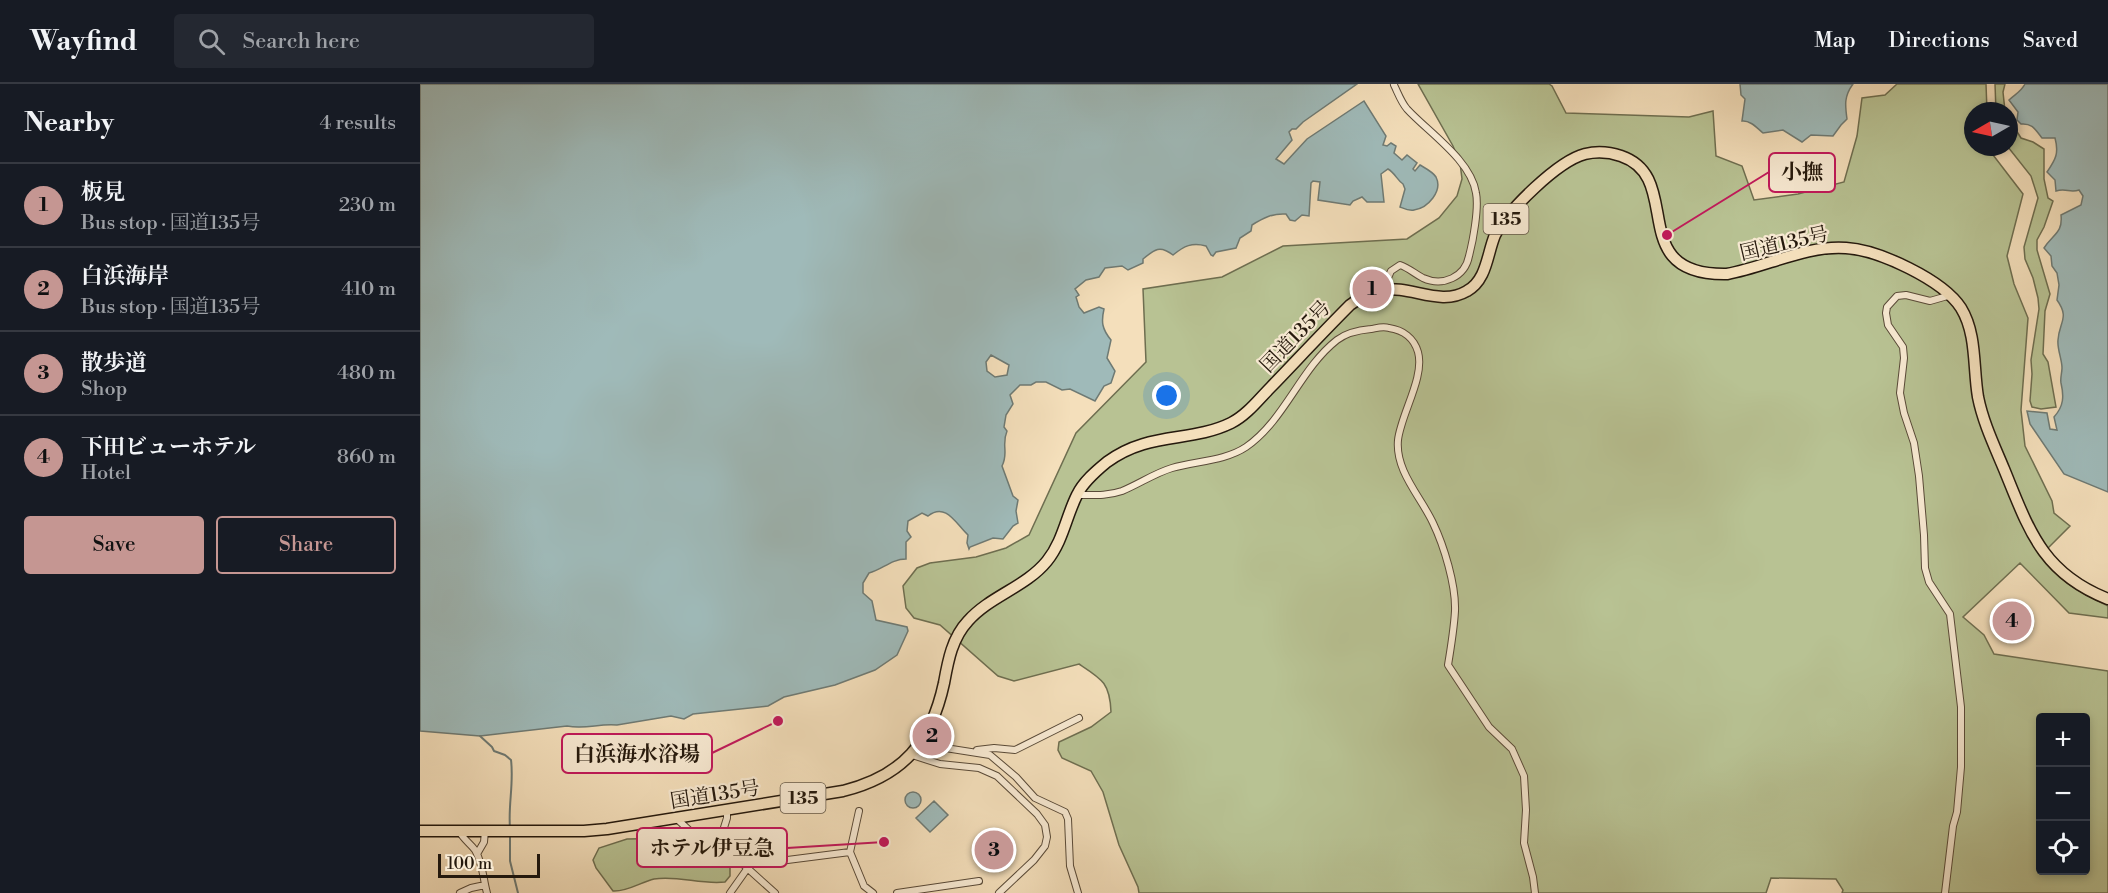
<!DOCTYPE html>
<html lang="en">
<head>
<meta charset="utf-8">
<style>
	body { margin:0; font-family:"Libre Bodoni","Noto Serif JP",serif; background:#242831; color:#f1f3f6 }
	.controls { position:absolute; right:18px; bottom:18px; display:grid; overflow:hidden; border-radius:6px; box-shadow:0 3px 9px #0003 }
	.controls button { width:54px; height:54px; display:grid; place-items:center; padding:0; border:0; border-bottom:2px solid #363941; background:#171b24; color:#f1f3f6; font:30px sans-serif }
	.compass { position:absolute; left:1544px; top:18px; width:54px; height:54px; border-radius:50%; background:#171b24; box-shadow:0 3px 9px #0003; rotate:261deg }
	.scale { position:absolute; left:18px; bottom:15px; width:102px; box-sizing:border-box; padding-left:6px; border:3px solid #25190d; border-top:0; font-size:16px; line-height:21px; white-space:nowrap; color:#25190d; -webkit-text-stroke:4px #f8ead3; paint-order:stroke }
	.you { position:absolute; left:747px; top:312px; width:21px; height:21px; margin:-15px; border:4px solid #fff; border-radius:50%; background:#1a73e8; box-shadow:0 0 0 9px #1a73e833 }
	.badge { display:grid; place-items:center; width:39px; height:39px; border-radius:50%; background:#c59692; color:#111; font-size:20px; font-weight:700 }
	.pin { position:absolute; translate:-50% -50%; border:3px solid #fff; box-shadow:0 2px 6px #0006 }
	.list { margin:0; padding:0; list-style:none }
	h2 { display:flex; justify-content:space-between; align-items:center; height:78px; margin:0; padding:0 24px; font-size:26px }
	h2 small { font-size:20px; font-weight:400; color:#9ea1a6 }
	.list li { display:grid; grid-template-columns:39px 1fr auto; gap:18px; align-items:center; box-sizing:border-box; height:84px; padding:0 24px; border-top:2px solid #363941 }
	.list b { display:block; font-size:22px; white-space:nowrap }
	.list p { margin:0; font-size:20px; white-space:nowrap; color:#9ea1a6 }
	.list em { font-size:20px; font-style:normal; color:#9ea1a6 }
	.actions { display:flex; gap:12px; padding:18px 24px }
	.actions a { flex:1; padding:14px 0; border:2px solid #c59692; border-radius:6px; text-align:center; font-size:21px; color:#c59692 }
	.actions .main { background:#c59692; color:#111 }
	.icon { flex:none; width:33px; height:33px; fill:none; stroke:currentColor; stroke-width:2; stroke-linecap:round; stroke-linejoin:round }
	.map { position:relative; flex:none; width:1688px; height:809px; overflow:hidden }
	header { display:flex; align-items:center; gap:36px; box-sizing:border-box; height:84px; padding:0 30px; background:#171b24; border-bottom:2px solid #363941 }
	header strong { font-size:28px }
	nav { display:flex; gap:33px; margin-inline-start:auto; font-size:21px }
	.search { width:420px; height:54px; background:#242831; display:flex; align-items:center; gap:15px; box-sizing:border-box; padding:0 21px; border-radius:6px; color:#9ea1a6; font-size:22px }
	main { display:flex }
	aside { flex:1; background:#171b24 }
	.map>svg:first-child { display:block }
	.green { fill:#b8c293; stroke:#6e6e50; stroke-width:1.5; fill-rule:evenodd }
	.water { fill:#9fbab9; stroke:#6e7a74; stroke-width:1.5; fill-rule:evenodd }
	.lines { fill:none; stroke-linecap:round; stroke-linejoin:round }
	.stream { stroke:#6e7a74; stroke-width:2 }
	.street-casing { stroke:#594a38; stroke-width:8 }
	.highway-casing { stroke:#25190d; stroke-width:13 }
	.street { stroke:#f8ead3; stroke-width:6 }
	.highway { stroke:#f4dfbb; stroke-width:10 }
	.labels { text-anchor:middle; stroke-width:4.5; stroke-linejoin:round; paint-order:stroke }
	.shield { fill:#f8ead3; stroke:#645848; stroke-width:1.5 }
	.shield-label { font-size:18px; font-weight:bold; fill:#25190d }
	.street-label { font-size:20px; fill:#25190d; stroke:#f8ead3 }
	.leader { fill:none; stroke:#c2185b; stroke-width:2 }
	.callout-dot { fill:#c2185b; stroke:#f8ead3; stroke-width:2 }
	.callout { fill:#f8ead3; stroke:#c2185b; stroke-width:2 }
	.callout-label { font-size:21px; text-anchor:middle; font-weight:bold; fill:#25190d }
</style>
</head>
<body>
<header>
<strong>Wayfind</strong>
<div class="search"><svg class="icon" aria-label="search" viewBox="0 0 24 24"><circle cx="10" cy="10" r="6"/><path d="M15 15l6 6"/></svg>Search here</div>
<nav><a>Map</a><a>Directions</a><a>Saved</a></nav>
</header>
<main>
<aside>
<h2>Nearby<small>4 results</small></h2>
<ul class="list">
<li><span class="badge">1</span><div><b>板見</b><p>Bus stop · 国道135号</p></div><em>230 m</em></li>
<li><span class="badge">2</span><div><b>白浜海岸</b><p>Bus stop · 国道135号</p></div><em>410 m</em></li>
<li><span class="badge">3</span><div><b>散歩道</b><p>Shop</p></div><em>480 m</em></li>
<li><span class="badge">4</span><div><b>下田ビューホテル</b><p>Hotel</p></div><em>860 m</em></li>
</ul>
<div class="actions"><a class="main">Save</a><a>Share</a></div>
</aside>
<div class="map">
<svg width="1688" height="809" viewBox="0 0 1688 809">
	<rect width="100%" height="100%" fill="#f4dfbb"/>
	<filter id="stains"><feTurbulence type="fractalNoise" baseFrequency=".00333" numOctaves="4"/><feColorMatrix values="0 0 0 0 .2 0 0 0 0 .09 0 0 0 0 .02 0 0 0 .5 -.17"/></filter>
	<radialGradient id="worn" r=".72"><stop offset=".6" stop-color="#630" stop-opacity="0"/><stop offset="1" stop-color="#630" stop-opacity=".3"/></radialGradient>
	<path class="green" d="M998,0H1129L1132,2L1146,29L1269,33L1293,27L1296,72L1322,82L1334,116L1378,110L1424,98L1437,52L1442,14L1465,11L1477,0H1566L1567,27H1553V63H1570V67L1603,110L1587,172L1594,200L1608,234L1601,326L1605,362L1632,417L1634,429L1650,442L1621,471C1639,498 1660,508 1688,522V534L1649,529L1600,479L1543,533L1564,551L1574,570L1688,587V809H1422L1423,806L1416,795L1351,794L1346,809H719L718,803L699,761L683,708L671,687L642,674L638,666L639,658L671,643L691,628C690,599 682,595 659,580L594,597L578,592L520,541L494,534L486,524L483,502L497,484L510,479L556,473L586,464L609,451L656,349L726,278L723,205L802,193L863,162L987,155L1019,134L1037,112L1042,95L1040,79L1033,62ZM1620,634H1666V786H1620Z
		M1575,0H1585L1583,8L1585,27H1576Z
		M1589,35L1601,54L1613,58L1624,65V95L1628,114L1633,117L1624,143L1617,156V166L1630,210L1625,227L1623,270L1628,278L1636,323L1621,325L1612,323L1610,317L1612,290L1611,276L1619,225L1618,214L1613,194L1605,175L1604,163L1618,114L1611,92L1588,63Z
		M257,754C282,756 292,763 310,780V792L305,798C281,801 258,791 234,795C221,798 207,808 193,807L176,784L173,776L179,764L207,755Z"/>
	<path class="water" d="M0,0H937L883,38L876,45H872L869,48L872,56L856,75L864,80L887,55L944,17L966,52L963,61L967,62L971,59L976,62L974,69L982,76L987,71L997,79L993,85L995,87L1000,81C1005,84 1013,88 1016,93C1023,107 1008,124 994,126C989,127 985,125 980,123L985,105L983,100C977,96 975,89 968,85L961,90L964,118H947L942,113L933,117L930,121L898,116L900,98L893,97L891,99L889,132L882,131L875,137L870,136L866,130C853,129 843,134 832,141L831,147L820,154L816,164L796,168L793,172L791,171L786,162C772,158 764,162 753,171C740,161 735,165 723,175V179L708,186L702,182L685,184L679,193L666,196L655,205L659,211L656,213L659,223L664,229L679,223L684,225C681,238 682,245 691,256L687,274L695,287L691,299L684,302L675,317L650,305L642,306L626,298H616L611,301H600L590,311L593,320L586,331L584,343L587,347C581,361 589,369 582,382L593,412L598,416L596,427L598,439L593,442L583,455L573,454L550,463L549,465L547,459L548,451C536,440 526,418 508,432L502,429L488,437L487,447L491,453L486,458V475C471,475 462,486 449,489L443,499V509L452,517L456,536L487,543L488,547L477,571L455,586L415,601L364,613L348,622L273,630L264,635L251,632L197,641C179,639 166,646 147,642L60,652L0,647ZM571,271L589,281L587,291L575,293L567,287L566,278Z
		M1320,0H1433C1424,12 1425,21 1427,35L1421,41L1413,52L1391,51L1382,58L1363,46L1343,49C1337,44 1330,36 1322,37L1325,15L1321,11Z
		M1605,0H1688V408L1644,390L1610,340L1607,327L1627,329L1630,345L1637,346L1634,333C1644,322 1644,312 1641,299C1640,294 1642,289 1642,284C1642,275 1637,265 1638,256C1639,238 1650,234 1637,216L1639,201L1637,189L1632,182L1631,172L1624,164C1633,150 1643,149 1641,131L1661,121L1663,112L1659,106C1650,109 1646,104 1636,107L1635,96L1627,88C1636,75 1639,69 1635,54H1622C1615,45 1612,39 1601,40L1597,36L1598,28L1589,16C1595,10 1601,8 1605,0Z
		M485 716a8 8 0 1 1 16 0a8 8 0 1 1-16 0Z
		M514,717L528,731L510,748L496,734Z"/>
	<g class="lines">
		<path class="stream" d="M60,652L72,663L74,667L85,671L91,676C94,699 88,721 90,744
			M90,750V777L98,809"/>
		<g class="street-casing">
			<path id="street" d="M963,205L971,187L980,181C989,184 995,190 1003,194C1023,203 1045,193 1049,172C1053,157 1059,124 1056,109C1051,76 1008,48 987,25C981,18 978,9 974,1
				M657,411C673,411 688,412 702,407C719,400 735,389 752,384C776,377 805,377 826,363C865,336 880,285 917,256C926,249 940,246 951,245C957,244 963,242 969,244C983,246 994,254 998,268C1005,293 981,330 978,356C975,387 1001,413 1013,439C1024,462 1036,501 1035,527C1034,544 1031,563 1028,581L1069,643L1092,665L1104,692L1106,726L1104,759L1113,793L1115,809
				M500,660L570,671L596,693L615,714L645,728L648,735L650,782L658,809
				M557,666L574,664L595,666L659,634
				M492,671L520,680L559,684L577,692L617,730L625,741L627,753L625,762L614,776L579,809
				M307,726V734L302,750L336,776L344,779L430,768
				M439,727L430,768L444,802L453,809
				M256,734L271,748L305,764L355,809
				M39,747C43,755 50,759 55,766C63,779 63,795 67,809
				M57,770L64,758L65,747
				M40,809L51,804L65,801
				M310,809L327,785
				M477,809L559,797
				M1525,809L1533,742L1537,728L1541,683V623L1530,530L1509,498L1505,484L1504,451L1499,392L1494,359L1484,329L1480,309L1484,274L1483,263L1468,241L1466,229L1467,223L1477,212L1486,211L1510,217L1531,211"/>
		</g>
		<g class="highway-casing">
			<path id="highway" d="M0,747H164L187,745L423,707C483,692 511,659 524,599C528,577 532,554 548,537C570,512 606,503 627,477C643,457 646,433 657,411C663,398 676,387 687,378C729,347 770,359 811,339C827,331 839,315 851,303C877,276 903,248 930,221C940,214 949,208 962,206C991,201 1020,223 1047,207C1067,196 1067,170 1075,151C1088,126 1138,77 1165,70C1178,67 1189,68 1201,72C1266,94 1203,192 1307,190C1346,183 1386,161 1426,164C1459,166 1523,196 1541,224C1557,250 1553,284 1558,313C1563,338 1574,361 1584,385C1609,446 1622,489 1688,515"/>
		</g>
		<use href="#street" class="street"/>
		<use href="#highway" class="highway"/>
	</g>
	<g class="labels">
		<g class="shield">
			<rect x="1063.5" y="120" width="45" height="30" rx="4.5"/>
			<rect x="360.5" y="699" width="45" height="30" rx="4.5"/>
		</g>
		<g class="shield-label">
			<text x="1086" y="141">135</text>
			<text x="383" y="720">135</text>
		</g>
		<g class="street-label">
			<text transform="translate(1364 159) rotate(-13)" y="7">国道135号</text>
			<text transform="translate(875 252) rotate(-46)" y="7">国道135号</text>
			<text transform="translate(295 710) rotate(-9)" y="7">国道135号</text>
		</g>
	</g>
	<path class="leader" d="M1247 151L1349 88M358 637L292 669M464 758L367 764"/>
	<g class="callout-dot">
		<circle cx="1247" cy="151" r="6"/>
		<circle cx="358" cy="637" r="6"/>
		<circle cx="464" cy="758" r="6"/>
	</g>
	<g class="callout">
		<rect x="1349" y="69" width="66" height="39" rx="6"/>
		<rect x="142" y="650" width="150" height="39" rx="6"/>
		<rect x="217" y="744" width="150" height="39" rx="6"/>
	</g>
	<g class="callout-label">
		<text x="1382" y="95">小撫</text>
		<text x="217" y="677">白浜海水浴場</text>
		<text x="292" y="771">ホテル伊豆急</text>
	</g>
	<rect width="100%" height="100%" filter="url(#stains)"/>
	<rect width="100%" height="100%" fill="url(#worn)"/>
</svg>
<div class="controls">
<button>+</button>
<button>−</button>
<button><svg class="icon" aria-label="locate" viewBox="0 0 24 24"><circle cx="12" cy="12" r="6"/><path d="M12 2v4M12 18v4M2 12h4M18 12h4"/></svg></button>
</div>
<svg class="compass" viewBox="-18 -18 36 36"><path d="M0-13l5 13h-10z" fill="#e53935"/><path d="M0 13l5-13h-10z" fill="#9ea1a6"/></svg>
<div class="scale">100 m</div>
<div class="you"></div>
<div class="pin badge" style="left:952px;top:205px">1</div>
<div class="pin badge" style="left:512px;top:652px">2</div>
<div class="pin badge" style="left:574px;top:766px">3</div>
<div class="pin badge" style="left:1592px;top:537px">4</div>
</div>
</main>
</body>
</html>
